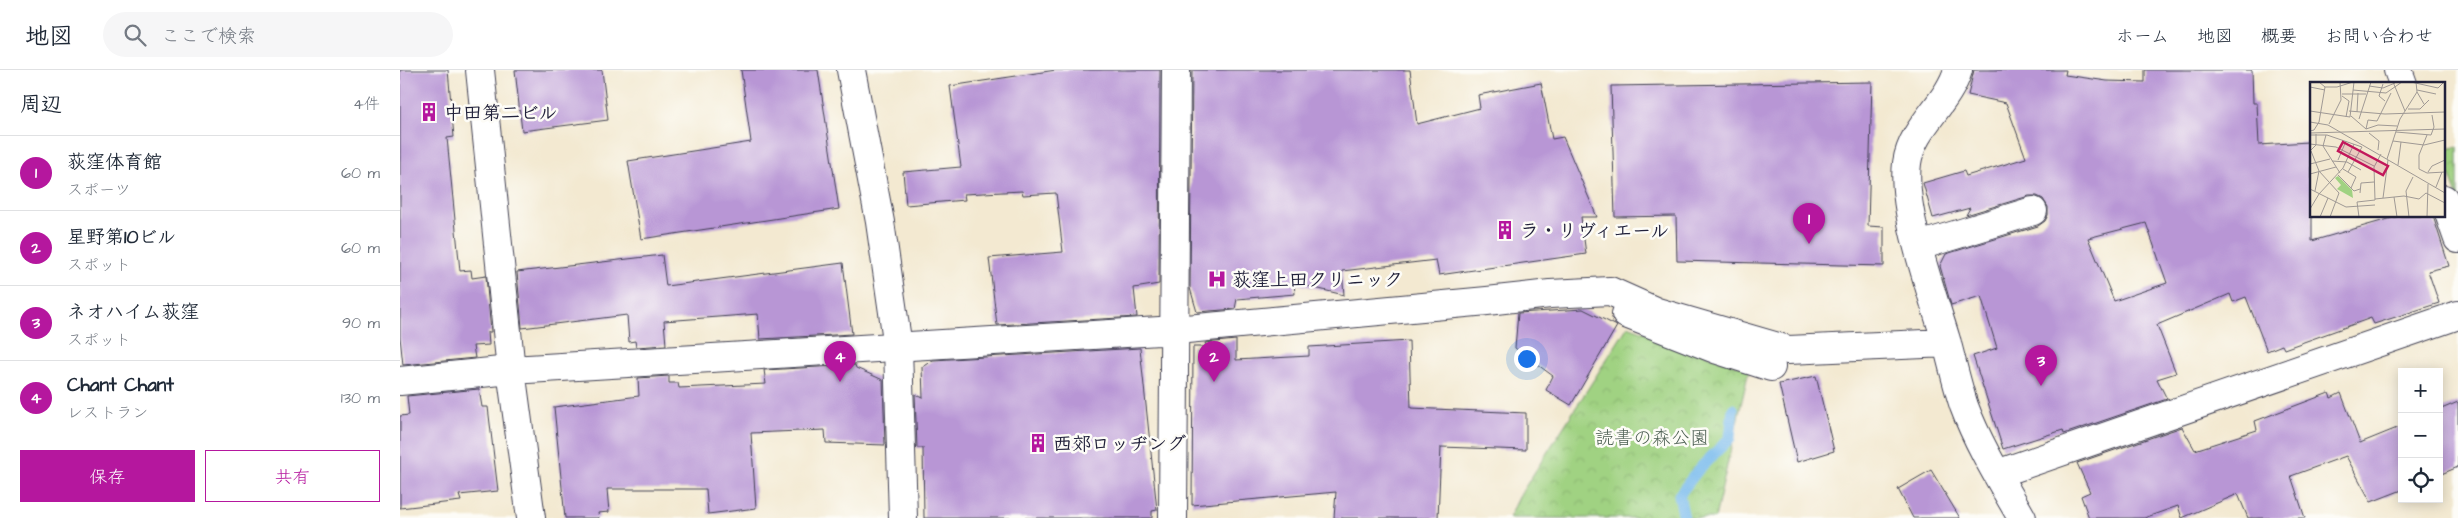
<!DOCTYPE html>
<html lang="ja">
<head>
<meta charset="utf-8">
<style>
	body { margin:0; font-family:"Architects Daughter","Klee One",sans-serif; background:#f6f6f7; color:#1f2937 }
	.controls { position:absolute; right:15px; bottom:15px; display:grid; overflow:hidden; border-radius:0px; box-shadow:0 2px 12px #0003 }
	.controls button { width:45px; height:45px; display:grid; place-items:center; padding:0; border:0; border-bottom:1px solid #e0e1e3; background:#fff; color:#1f2937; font:25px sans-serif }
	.you { position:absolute; left:1126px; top:288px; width:18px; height:18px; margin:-12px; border:4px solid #fff; border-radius:50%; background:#1a73e8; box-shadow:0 0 0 8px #1a73e833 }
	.badge { display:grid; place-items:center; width:32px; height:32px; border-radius:50%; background:#b5179e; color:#fff; font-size:16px; font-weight:700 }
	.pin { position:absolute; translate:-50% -41px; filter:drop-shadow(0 1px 2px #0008) }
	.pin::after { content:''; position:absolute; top:26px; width:18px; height:15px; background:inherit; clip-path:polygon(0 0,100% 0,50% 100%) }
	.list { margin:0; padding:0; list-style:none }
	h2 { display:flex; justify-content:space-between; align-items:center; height:65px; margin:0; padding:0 20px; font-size:21px }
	h2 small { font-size:16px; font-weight:400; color:#747a83 }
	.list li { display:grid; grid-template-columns:32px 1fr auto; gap:15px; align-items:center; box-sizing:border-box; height:75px; padding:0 20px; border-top:1px solid #e0e1e3 }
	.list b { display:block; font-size:19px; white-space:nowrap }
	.list p { margin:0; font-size:16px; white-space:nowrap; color:#747a83 }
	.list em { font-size:16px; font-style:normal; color:#747a83 }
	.actions { display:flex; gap:10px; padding:15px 20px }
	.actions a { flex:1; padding:11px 0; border:1px solid #b5179e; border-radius:0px; text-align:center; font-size:18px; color:#b5179e }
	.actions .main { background:#b5179e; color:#fff }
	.icon { flex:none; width:28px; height:28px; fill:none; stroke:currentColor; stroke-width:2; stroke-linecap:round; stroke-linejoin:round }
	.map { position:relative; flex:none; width:2058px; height:448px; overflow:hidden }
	header { display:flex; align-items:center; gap:30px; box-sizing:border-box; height:70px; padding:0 25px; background:#fff; border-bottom:1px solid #e0e1e3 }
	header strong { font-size:24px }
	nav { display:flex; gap:28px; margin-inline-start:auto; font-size:18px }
	.search { width:350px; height:45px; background:#f6f6f7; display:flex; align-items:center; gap:12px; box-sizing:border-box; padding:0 18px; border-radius:28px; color:#747a83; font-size:19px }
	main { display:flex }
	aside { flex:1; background:#fff }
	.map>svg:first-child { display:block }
	.park { fill:url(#park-crowns); stroke:#617a5e }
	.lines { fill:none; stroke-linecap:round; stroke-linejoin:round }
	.stream { stroke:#77baed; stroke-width:11 }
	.building { fill:#b896d5; fill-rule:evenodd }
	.pedestrian-casing { stroke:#414052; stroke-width:30 }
	.minor-casing { stroke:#414052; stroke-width:30 }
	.tertiary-casing { stroke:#414052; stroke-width:30 }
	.pedestrian { stroke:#fff; stroke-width:28 }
	.minor { stroke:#fff; stroke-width:28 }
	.tertiary { stroke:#fff; stroke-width:28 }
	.labels { text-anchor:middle; stroke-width:5; stroke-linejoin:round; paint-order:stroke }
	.poi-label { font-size:19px; font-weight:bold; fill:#22223b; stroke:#fdfcf7; text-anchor:start }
	.park-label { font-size:19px; fill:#4e6054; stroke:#fdfcf7 }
	.inset-road { fill:none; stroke:#9f9995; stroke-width:1 }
	.view { fill:#c2185b; fill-opacity:0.15; stroke:#c2185b; stroke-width:2.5 }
	.inset-edge { fill:none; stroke:#22223b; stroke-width:2.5 }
</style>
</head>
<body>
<header>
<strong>地図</strong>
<div class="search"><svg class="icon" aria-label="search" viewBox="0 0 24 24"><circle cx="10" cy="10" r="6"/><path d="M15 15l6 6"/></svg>ここで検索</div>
<nav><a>ホーム</a><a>地図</a><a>概要</a><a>お問い合わせ</a></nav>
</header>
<main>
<aside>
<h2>周辺<small>4件</small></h2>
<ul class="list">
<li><span class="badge">1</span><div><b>荻窪体育館</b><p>スポーツ</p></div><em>60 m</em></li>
<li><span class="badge">2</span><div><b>星野第10ビル</b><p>スポット</p></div><em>60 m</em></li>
<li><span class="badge">3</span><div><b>ネオハイム荻窪</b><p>スポット</p></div><em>90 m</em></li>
<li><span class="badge">4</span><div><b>Chant Chant</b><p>レストラン</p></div><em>130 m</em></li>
</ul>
<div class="actions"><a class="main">保存</a><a>共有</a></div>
</aside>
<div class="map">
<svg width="2058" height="448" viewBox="0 0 2058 448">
	<defs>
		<pattern id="park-crowns" width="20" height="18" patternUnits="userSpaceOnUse" patternTransform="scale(1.25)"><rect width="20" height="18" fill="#a0d282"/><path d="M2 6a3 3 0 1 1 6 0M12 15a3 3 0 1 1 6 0" fill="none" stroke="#8ab471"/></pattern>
	</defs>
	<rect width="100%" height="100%" fill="#fdfcf7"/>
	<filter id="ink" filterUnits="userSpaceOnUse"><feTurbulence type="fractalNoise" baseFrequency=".02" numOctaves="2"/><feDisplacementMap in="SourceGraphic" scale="10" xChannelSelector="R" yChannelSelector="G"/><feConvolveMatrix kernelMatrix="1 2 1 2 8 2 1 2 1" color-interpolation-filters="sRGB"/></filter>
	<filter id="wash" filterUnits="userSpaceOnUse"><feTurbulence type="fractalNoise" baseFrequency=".0096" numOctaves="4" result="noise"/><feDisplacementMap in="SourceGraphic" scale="20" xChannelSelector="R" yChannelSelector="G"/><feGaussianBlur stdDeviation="1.12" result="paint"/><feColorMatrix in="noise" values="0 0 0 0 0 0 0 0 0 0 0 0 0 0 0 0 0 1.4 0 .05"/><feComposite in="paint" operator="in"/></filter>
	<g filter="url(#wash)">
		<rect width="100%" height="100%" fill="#f3e9d1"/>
		<path class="park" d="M2058,77V128L2044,89V79Z
			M1228,256L1349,300L1315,448H1109L1120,425Z"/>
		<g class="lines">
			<path class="stream" d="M1284,448L1279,425L1299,399L1330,368L1333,339"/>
		</g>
		<g id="blocks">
			<path class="building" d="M0,0H48L54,67L47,68L60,201L71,200L72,208L86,206L91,262H88L89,275L73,276L75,288L3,295L0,267Z
				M115,0H202L208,50L122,61Z
				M341,0H418L439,139L241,169L228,91L351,72Z
				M656,0H760L759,214L734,218L737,247L597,255L589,188L663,182L656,123L623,125L622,121L564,124L565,130L506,135L503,102L561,97L550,16Z
				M792,0H1010L1017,54L1080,38L1078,25L1141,13L1152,69L1163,67L1197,147H1181L1186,184L1039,205L1036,190L942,201L944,225L894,213L895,224L837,229L835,239L797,242L790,218Z
				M1574,0H1666L1665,5L1707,11L1745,12V0H1852L1853,33H1857L1859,75L1908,72L1912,96V171L1999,146H2033L2049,196L2028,201L2039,233L1974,254L1971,248L1884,279L1882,275L1867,281L1846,227L1833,232L1830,224L1757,255L1776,303L1757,309L1767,329L1664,364L1663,360L1603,379L1573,286L1597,278L1581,226L1551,235L1540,196L1546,184L1638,156L1645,151L1648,145V137L1643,129L1637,126H1629L1566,145L1570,138L1533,148L1523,113L1564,101L1566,106L1626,88L1606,33L1568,25ZM1746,153L1767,213L1714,231L1688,168Z
				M1472,12L1468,156L1484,157V196L1277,191L1276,146L1215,147L1211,16Z
				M262,185L266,216L443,193L452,264L360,269L358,244L264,251L266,275L236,277L235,271L229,272L227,245L122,258L117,202Z
				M1183,239L1217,256L1171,335L1146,320L1153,306L1115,278L1118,243Z
				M836,270V290L909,286V277L1009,271L1011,338L1126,343V380L1041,377L1038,448H934L936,422L792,435L793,277H807L805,273Z
				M740,278L757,440L752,441V448H524L523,378H517L515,324L523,328L522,297L533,290Z
				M455,295L456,298L483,310L485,375L426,373L425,360L351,363L356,438L308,444L306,419H207L209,442L198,443L199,448H165L154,337L239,326L238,308L269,306V313H278L279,318L366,314L364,300Z
				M1416,306L1434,381L1397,392L1379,314Z
				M79,319L82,337H88L98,421L59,425L61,431L0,438V346L9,345L7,326Z
				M1929,323L1931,328L1941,323L1960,373L2002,356V420L1971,432L1946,386L1891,406L1905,448H1848L1838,424L1782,448L1778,436L1744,448H1689L1681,426L1690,422L1677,393L1782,357L1795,380L1857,360L1855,351Z
				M2058,332V397L2039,405V340Z
				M1531,400L1560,448H1513L1498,419Z"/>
		</g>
	</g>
	<g filter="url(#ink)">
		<use href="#blocks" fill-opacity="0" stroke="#414052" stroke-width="1"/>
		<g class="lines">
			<g class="pedestrian-casing">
				<path id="pedestrian" d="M1226,244L1318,280L1371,297"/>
			</g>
			<g class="minor-casing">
				<path id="minor" d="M80,0L111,300L131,448
					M1558,0C1548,34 1512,57 1507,93C1501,140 1532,223 1546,270C1552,292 1557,315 1564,336C1578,374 1602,413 1622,448
					M1998,0L2003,14
					M2044,129L2058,169
					M1519,176L1633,141
					M0,311L111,300L776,260L1087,231L1150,224L1210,221L1257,242L1388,280L1547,273
					M1597,404L2058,245
					M773,448L776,0"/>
			</g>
			<g class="tertiary-casing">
				<path id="tertiary" d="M451,0L480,152L498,277L503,448"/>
			</g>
			<use href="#pedestrian" class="pedestrian"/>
			<use href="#minor" class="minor"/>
			<use href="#tertiary" class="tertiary"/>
		</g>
	</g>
	<defs>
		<g id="building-bare" transform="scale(1.5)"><path d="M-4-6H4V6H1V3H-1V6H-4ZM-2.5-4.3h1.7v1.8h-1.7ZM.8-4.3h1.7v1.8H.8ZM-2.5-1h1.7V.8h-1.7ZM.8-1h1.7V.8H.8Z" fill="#b5179e" stroke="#fdfcf7" stroke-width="2.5" paint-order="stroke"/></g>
		<g id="hospital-bare" transform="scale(1.5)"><path d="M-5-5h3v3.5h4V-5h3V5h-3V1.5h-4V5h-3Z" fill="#b5179e" stroke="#fdfcf7" stroke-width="2.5" paint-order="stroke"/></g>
	</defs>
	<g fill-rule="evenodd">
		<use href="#building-bare" x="29" y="42"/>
		<use href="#building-bare" x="1105" y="160"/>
		<use href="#hospital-bare" x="817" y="209"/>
		<use href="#building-bare" x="638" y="373"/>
	</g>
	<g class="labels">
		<g class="poi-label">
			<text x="44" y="49">中田第二ビル</text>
			<text x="1120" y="167">ラ・リヴィエール</text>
			<text x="832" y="216">荻窪上田クリニック</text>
			<text x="653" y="380">西郊ロッヂング</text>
		</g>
		<g class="park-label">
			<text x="1252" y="374">読書の森公園</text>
		</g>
	</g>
	<g transform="translate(1910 12)">
		<rect width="135" height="135" fill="#f3e9d1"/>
		<path d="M28,94L42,108L43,116L27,107L31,103L25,96Z" fill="#a0d282"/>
		<path class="inset-road" d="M9,0L15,5H27L43,0M83,0L95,29M101,0L128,6L134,0M106,0L107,10L114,22M73,2L69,14L75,19M59,4L73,6L85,1M0,5L15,8M43,8L76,11L92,0M107,8L126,12M32,12H56M32,14L39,19L36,35M98,27H110L119,18M0,29L40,35L44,0M39,29L75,32L135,30M47,30L48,11M41,34L56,47L68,43L87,44M49,37L61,0M0,40L18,43L135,111M19,42L31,18L30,0M56,47L58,38L67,39L81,11M0,49L4,48L9,40L15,5M86,50L121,53L124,45L122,33M0,51L135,47M59,51L69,59L68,68M0,53H17L52,65M16,53L13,64L30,91M117,53L109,73V87L117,91L135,90M83,59L114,63L135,58M0,62L26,65L64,84M0,69L6,63V52M1,69L9,89L29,111L20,135M77,77L90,37L107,10M28,78L36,59M22,79L37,80L51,88M0,82L20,77M88,83L91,60M33,87L46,95L41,106M38,90L52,65M118,90L122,84L135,78M0,92L26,85M28,93L44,109L50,107M126,105L132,90M0,107L36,125L65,123M5,109L9,89M50,111L51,101L64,100M116,111L135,121M84,115L87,135M73,116L78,78M65,117L94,114L109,117L116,111M0,127L9,112L33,86L44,62M10,135L18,116M49,135L47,120L65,118L64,85L71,72M99,135L96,109L103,95M117,135L118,102"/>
		<path class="view" d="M33,60L78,84L73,93L28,69Z"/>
		<rect width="135" height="135" class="inset-edge"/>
	</g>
</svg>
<div class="controls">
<button>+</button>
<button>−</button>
<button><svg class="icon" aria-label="locate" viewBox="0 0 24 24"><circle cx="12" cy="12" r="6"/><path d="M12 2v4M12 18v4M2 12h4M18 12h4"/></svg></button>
</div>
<div class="you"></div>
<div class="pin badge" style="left:1409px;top:174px">1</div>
<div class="pin badge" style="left:814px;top:312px">2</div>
<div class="pin badge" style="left:1641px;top:316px">3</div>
<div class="pin badge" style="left:440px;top:312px">4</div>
</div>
</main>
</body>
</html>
